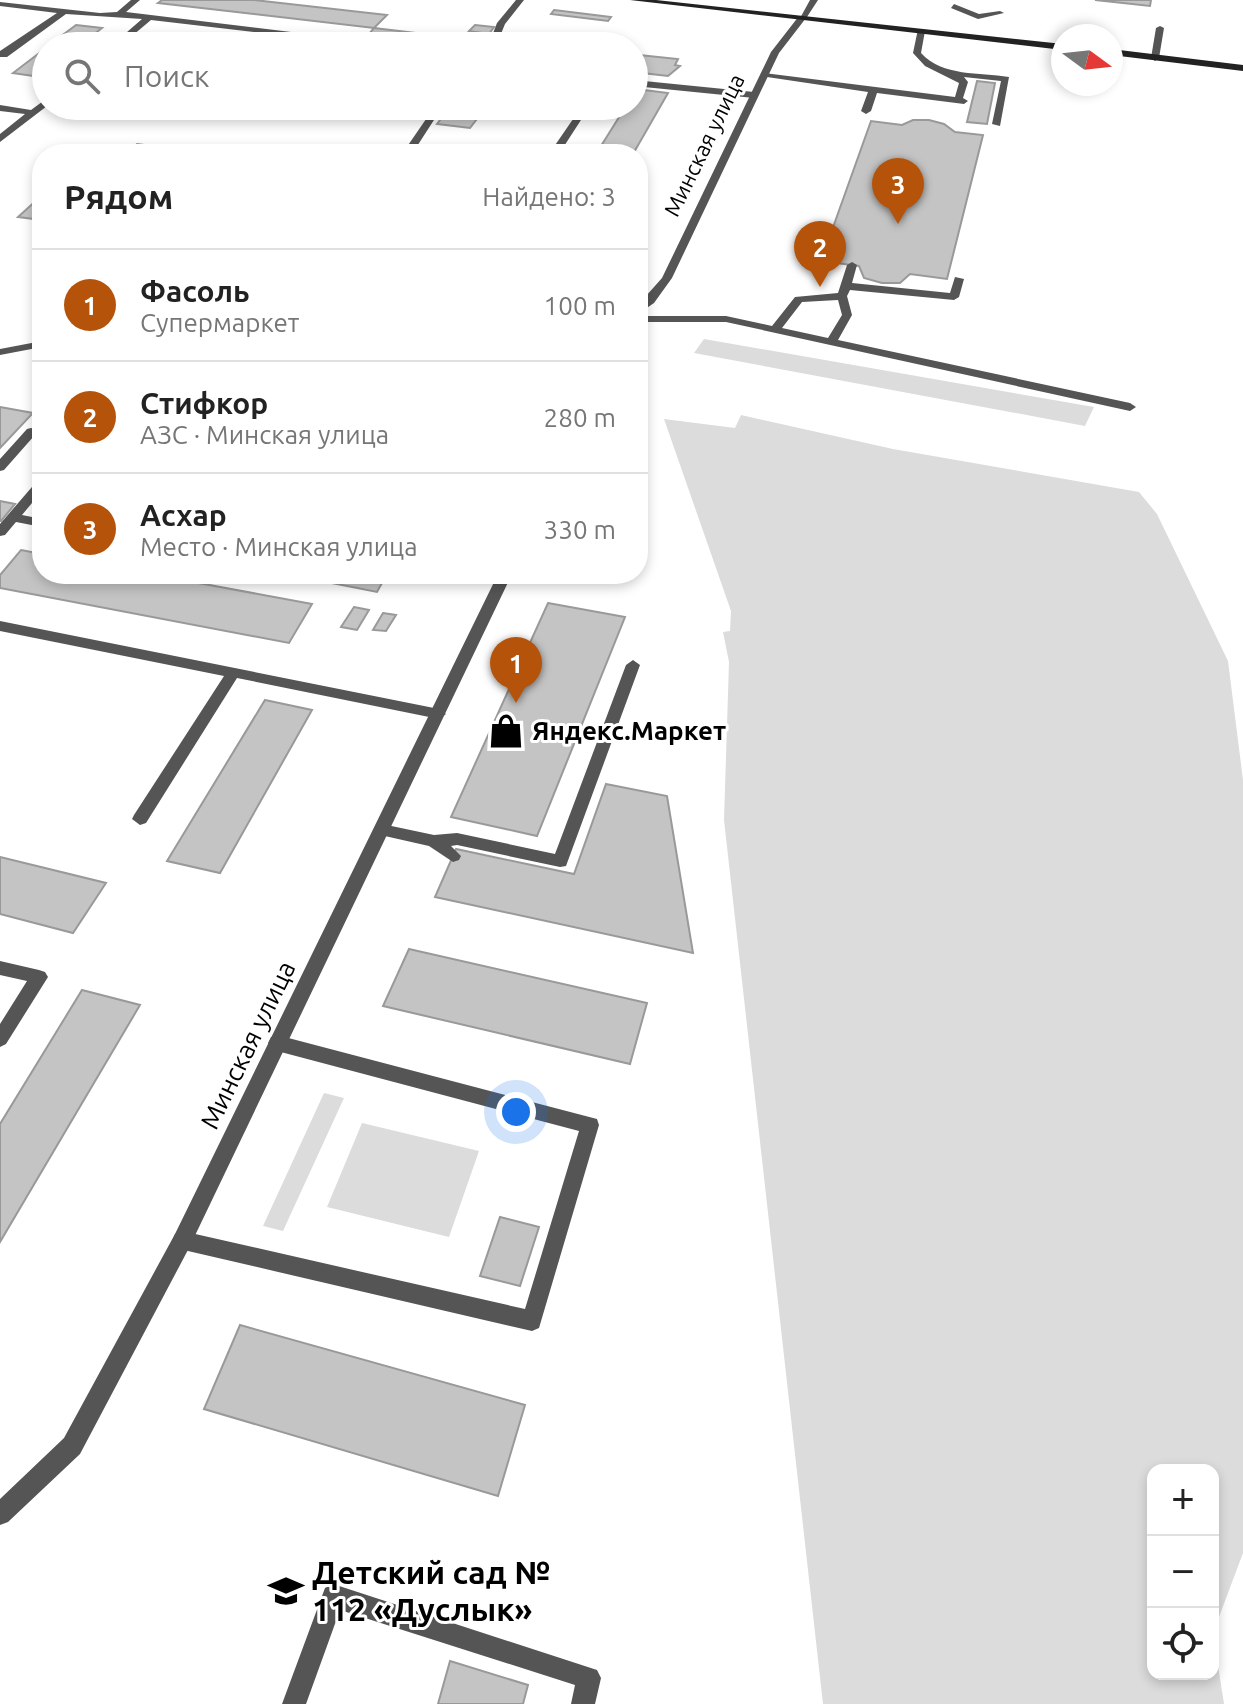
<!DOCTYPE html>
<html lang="ru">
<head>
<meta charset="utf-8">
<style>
	body { margin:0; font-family:Ubuntu,sans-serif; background:#f2f2f2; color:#222 }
	.controls { position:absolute; right:24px; bottom:24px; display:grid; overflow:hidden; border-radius:16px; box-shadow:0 4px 12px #0003 }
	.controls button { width:72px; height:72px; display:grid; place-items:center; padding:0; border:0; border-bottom:2px solid #e0e0e0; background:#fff; color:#222; font:40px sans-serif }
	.compass { position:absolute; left:1051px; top:24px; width:72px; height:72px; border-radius:50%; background:#fff; box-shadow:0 4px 12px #0003; rotate:105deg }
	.you { position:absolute; left:516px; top:1112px; width:28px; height:28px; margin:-20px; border:6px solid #fff; border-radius:50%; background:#1a73e8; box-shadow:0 0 0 12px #1a73e833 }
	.badge { display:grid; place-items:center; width:52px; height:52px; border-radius:50%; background:#b45309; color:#fff; font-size:26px; font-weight:700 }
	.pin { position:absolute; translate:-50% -66px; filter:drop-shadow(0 2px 4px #0008) }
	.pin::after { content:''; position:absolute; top:42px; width:28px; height:24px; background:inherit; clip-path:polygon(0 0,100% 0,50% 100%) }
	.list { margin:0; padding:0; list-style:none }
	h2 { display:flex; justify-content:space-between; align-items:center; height:104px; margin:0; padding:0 32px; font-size:34px }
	h2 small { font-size:26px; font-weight:400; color:#767676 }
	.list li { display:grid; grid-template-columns:52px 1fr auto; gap:24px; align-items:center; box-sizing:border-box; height:112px; padding:0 32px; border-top:2px solid #e0e0e0 }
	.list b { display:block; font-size:30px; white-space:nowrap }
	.list p { margin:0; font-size:26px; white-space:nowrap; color:#767676 }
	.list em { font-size:26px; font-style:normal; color:#767676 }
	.icon { flex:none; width:44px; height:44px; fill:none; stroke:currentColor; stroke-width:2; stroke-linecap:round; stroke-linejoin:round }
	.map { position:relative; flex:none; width:1243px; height:1704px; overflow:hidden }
	.search { position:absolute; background:#fff; box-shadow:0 4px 12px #0003; left:32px; top:32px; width:616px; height:88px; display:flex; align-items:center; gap:20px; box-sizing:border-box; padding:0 28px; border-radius:44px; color:#767676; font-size:30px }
	.panel { position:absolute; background:#fff; box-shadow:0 4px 12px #0003; left:32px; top:144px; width:616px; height:440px; border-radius:32px }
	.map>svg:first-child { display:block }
	.green { fill:#dcdcdc; fill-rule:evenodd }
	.building { fill:#c4c4c4; stroke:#999; stroke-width:2 }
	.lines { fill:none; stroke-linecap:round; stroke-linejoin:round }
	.service { fill:#555; fill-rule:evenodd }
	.minor { fill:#555; fill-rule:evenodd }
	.tertiary { fill:#555; fill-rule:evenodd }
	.secondary { fill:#222; fill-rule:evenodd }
	.labels { text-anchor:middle; stroke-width:6; stroke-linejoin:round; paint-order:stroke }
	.far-street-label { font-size:22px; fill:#000; stroke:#fff }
	.poi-label { font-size:26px; font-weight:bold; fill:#000; stroke:#fff; text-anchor:start }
	.street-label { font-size:26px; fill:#000; stroke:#fff }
	.near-poi-label { font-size:32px; font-weight:bold; fill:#000; stroke:#fff; text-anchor:start }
</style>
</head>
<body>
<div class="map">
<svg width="1243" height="1704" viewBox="0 0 1243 1704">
	<rect width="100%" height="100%" fill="#fff"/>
	<path class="green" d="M704,339L1094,407L1085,426L694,353Z
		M741,415L893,449L1139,492L1157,514L1228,661L1243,780V1553L1213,1633L1224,1704H823L724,820L729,662L723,632L730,631L731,611L664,419L735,428ZM1153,1470H1213V1674H1153Z
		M324,1093L344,1098L283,1231L263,1226Z
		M362,1123L479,1151L449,1237L327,1207Z"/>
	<path class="building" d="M162,0H254L387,15L374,28L158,3Z
		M1095,0H1151L1150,6Z
		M554,10L611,17L608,21L551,14Z
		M76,25L102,28L79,46H48Z
		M475,25L494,27L489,34L469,31Z
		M374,28L491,42L487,46H409L363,41Z
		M546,38L567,40L622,46H545L542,44Z
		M46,48V72L40,77L13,73Z
		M639,55L678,59L675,65L680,66L668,76L634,72V60Z
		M977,81L995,83L987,124L967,122Z
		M636,89L668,93L633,154H596L626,106H634Z
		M451,106H486L501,108L495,117L480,115L470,128L437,124Z
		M913,120H929L944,124L955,132L983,135L947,279L910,274L900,283H882L864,278L859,266L821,261L871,121L902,125Z
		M137,144L173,149L168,154H126Z
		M40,197L42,220L18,217Z
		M0,407L33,413L0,448Z
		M0,501L15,504L1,521H0Z
		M21,550L42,554V574H150L312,604L289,643L0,588V575Z
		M338,574H387L377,592L332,583Z
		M548,603L625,617L537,836L451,817Z
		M354,607L369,610L357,630L341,627Z
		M383,613L396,615L386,631L373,630Z
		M265,700L312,710L220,873L167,861Z
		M606,784L667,796L693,953L435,897L456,849L574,874Z
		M0,857L106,883L73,933L0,914Z
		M409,949L647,1003L630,1064L383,1006Z
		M82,990L140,1005L0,1242V1124Z
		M500,1217L539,1227L520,1286L480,1276Z
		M240,1325L525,1405L498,1496L204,1409Z
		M450,1661L528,1685L523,1704H438Z"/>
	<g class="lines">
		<path class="service" d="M131,0H140L126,12L324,36L337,46H328L322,40L151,20L120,46H111L142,19L66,14L7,57H0V51L57,13L0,6V2L100,13L117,12Z
			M516,0H524L505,24L496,46H488L497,23Z
			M954,4L979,14L1000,11L1004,13L978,19L951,8Z
			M1160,26L1164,28L1159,58L1155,61L1151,58L1156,28Z
			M918,29L925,31L921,53C943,77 979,72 1009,77L1000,126L992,124L1001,81L964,77L968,82L963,98L968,101L964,104L877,93L871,111L866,114L861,111L868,92L760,76L764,73L955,97L959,83L925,66L913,53Z
			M634,80L754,92L758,95L754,98L634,86Z
			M46,99L47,106L0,142V134L25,114L0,111V105L31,110Z
			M435,106H443L412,154H402Z
			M582,106H590L559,154H549Z
			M852,262L857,265L852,283L950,293L955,277L964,279L959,297L954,300L850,290L847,296L852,315L838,340L1130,403L1136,407L1130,411L726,322H638V316H726L772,326L795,297L838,293L847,265ZM838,300L842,315L828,338L782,328L802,302Z
			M31,428L42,430V438L34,436L4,470L0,471V459L27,429Z
			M42,479V491L22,515L42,519V527L16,522L5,535L0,536V524L38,480Z
			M0,621L439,709L446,714L439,719L237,678L146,823L140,825L132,819L134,815L224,676L0,631Z
			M633,660L640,665L566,866L560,867L457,845L451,846L461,856L459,860L453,862L429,846L376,834L374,830L376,826L382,824L434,835L457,833L555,854L626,665Z
			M0,961L39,970L45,972L48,977L6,1044L0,1047V1024L27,981L0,975Z
			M277,1035L597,1119L599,1125L539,1328L532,1331L175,1248L172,1241L175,1234L182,1231L525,1309L579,1131L277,1051L271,1049L268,1043L271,1037Z
			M333,1584L597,1670L601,1678L595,1704H571L575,1685L340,1610L306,1704H282L325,1588Z"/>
		<path class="minor" d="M810,0H818L805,20H799Z
			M498,574H512L189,1248L80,1454L8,1522L0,1525V1499L64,1438L175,1234Z"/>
		<path class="tertiary" d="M799,16L806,18L779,53L672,278L654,303L638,314V305L662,278L771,52Z
			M42,341V347L0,355V349Z"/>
		<path class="secondary" d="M630,0H656L1063,44V50Z
			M1111,49L1243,65V71L1111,55Z"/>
	</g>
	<defs>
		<g id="shop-bare" transform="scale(2.76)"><path d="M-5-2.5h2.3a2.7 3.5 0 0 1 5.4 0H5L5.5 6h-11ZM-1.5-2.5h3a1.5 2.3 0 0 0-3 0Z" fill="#000" stroke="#fff" stroke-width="2.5" paint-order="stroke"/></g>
		<g id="school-bare" transform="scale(2.76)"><path d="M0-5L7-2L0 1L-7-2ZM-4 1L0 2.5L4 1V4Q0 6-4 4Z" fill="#000" stroke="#fff" stroke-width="2.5" paint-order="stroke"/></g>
	</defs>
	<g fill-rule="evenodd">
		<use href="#shop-bare" x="506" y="731"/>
		<use href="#school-bare" x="286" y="1591"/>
	</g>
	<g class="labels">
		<g class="far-street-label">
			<text transform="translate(704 145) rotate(-64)" y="8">Минская улица</text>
		</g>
		<g class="poi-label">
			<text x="532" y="740">Яндекс.Маркет</text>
		</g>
		<g class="street-label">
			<text transform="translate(248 1045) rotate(-64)" y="9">Минская улица</text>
		</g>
		<g class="near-poi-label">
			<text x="312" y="1584">Детский сад №<tspan x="312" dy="37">112 «Дуслык»</tspan></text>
		</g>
	</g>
</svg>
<div class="controls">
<button>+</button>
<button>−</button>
<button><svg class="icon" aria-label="locate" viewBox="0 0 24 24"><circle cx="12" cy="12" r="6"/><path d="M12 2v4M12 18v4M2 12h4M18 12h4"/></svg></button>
</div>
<svg class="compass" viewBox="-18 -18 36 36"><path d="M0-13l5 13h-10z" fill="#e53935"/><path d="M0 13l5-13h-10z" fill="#767676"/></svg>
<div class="you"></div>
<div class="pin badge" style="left:516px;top:703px">1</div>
<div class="pin badge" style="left:820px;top:287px">2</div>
<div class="pin badge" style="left:898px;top:224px">3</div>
<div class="search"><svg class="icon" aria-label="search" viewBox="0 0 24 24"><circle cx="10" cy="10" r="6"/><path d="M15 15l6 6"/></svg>Поиск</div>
<section class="panel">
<h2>Рядом<small>Найдено: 3</small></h2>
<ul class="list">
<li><span class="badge">1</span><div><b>Фасоль</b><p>Супермаркет</p></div><em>100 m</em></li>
<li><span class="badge">2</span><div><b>Стифкор</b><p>АЗС · Минская улица</p></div><em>280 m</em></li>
<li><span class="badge">3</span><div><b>Асхар</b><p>Место · Минская улица</p></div><em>330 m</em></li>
</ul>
</section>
</div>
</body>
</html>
